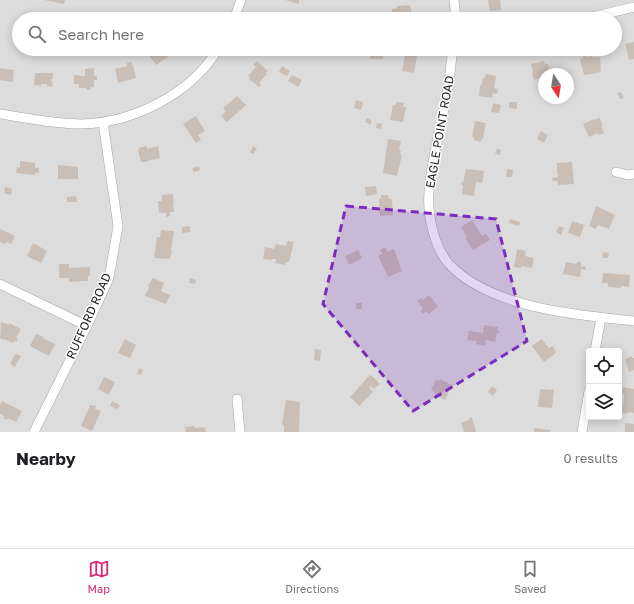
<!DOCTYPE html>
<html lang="en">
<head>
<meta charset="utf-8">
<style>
	body { margin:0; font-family:"Golos Text",sans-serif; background:#f6f6f6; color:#202124 }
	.controls { position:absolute; right:12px; bottom:12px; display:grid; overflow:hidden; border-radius:4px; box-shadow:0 2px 10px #0003 }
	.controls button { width:36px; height:36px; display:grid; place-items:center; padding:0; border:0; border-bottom:1px solid #e0e0e0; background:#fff; color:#202124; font:20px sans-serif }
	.compass { position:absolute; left:538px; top:68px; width:36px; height:36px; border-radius:50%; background:#fff; box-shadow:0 2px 10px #0003; rotate:168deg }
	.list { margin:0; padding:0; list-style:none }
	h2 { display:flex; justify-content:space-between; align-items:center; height:52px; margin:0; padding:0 16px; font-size:17px }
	h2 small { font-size:13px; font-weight:400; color:#757577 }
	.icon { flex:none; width:22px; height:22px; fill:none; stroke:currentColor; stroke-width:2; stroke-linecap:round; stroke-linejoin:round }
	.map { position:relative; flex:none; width:634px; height:432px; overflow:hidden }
	.search { position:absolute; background:#fff; box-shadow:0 2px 10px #0003; left:12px; right:12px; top:12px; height:44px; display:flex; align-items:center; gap:10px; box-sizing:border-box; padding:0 14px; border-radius:22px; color:#757577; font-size:15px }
	.sheet { height:116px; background:#fff }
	nav { display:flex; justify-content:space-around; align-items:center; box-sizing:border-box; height:56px; border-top:1px solid #e0e0e0; background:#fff; font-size:11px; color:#757577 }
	nav a { display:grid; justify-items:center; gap:2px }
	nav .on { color:#db2777 }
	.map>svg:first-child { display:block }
	.residential { fill:#dddcdc; fill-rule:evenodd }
	.building { fill:#c9bfb7 }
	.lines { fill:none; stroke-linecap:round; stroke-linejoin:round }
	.street-casing { stroke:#a6a6a6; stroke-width:10 }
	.street { stroke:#fff; stroke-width:9 }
	.marked { fill:#7b2cbf; fill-opacity:0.2; stroke:#7b2cbf; stroke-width:3; stroke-dasharray:8 5; stroke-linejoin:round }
	.labels { text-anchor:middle; stroke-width:3; stroke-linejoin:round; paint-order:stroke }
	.street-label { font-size:12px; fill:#1f1f1f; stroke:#fff }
</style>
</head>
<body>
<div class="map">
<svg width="634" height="432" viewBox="0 0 634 432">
	<rect width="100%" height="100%" fill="#f1ede4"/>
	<path class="residential" d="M0,0H634V432H0ZM19,19H615V49H19ZM544,74H568V98H544ZM589,351H619V417H589Z"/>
	<path class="building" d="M44,0H65L64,4Z
		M285,0H299V4Z
		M488,0H500L501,10L490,11Z
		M410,5L413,19H393L392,9L397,8V6Z
		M634,42V59L629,60L625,44Z
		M158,49H163L168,57L156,65L149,55Z
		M371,49H384L383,59H370Z
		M406,49H418L414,73L402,71Z
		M586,56L587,57L592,56L593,58L600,57L601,71L598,73L584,75L580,59L583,58L582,57Z
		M257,61L268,71L266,73L267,74L259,83L261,85L259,87L249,79L250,77L248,76L256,67L253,65Z
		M544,61L545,64H548L549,69L551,68L552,74H544V77L534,80L532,73H533L531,64Z
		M131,62L132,65H133L136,78L118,83L115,69L127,66V63Z
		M282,66L290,71L287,76L279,72Z
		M0,68L14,70L13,82L0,80Z
		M94,68V76H97V80H94V87H91V89L87,90L86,88H79V84H74V75H79V76H85V69Z
		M35,73H53V79H51V82H53L52,87L47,86V84H41V86L34,85Z
		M486,74L496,76L494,88L498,89L497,94L493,93L492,98L479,96L480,85L481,86L483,78H485Z
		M292,75L302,80L298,87L288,81Z
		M621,92L624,98L620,99L617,93Z
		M237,96L246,105L227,122L221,116L226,111L223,108Z
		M356,100L363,102L361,110L354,108Z
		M396,102L404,103L403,107H406L403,122L390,120L393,105H396Z
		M509,102H517V109L509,108Z
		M493,103L501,105L499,113L491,112Z
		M196,116L205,131L198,135L201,140L196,143L183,124Z
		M599,117L603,125L601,126L604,133L599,135L598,133L589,137L583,124L594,119L595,120Z
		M367,118L372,121L370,125L365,122Z
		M475,121L486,123L483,139H481V142L474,140V137H472Z
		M377,123L382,124L381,129L376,128Z
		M541,131L548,135L544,143L537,139Z
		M388,139L401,141L399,150L401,151L400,155H402L397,176L383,173Z
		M147,146V149L158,146L160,158L147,161V162H141L138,150H139V148Z
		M253,146L257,149L253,154L250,152Z
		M497,148L501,150L500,155L495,154Z
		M20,161L35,163V168H39V173H35V175L16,173L17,167L20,168Z
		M572,162L574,184L558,185V181H553L552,178L558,177V174H557V163Z
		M58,165L78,167V179H58Z
		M199,166L200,170L194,172L192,168Z
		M466,169L484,171L482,183L476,182L474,196L462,194L463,185H461V182L463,183Z
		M507,169L513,170L512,177H506Z
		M376,186L377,194L366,196L365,187Z
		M5,187L12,189L11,195L4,193Z
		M173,194L174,204H173L174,212H170V216L166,217V213H159L158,201H162V195Z
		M381,195H388L389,199H392L393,215L380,216L379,199H381Z
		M76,196L77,202H67V197Z
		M596,206L615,215L609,229L598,225L596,229L589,226Z
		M510,219L520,222L519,226L509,223Z
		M472,220L482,236L486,234L490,240L473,250L465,238L467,237L461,227Z
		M572,221L584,225L580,237L568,233Z
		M190,226V232L182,233V227Z
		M559,226L564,228L561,235L556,232Z
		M0,229L15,236L11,244L6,242L5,244L0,242Z
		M161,230L174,231L171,251H172V254L171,253L170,259L154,258L157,237H160Z
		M287,241L294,242L289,262H286L285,265L275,263L276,259H272V260L263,259L265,247L274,249L276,244L286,246Z
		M33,243L47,251L41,263L27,256Z
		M385,247L387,252L394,249L402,271L388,277L378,256L382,254L380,250Z
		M517,249L526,251L525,256L534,258L532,268L521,266V268L514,267Z
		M358,250L362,258L349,265L345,256Z
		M603,252L609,253L608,258H602Z
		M566,262L576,264L577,262H581V266L586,267V270L581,269L580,277L563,274Z
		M59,264H69V268L90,267V276H88V281L69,282V278H59Z
		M603,273L630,275L629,287L621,286V288L608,287V283H602Z
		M153,278L164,283L161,291L170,295L166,304L145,296L149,287L148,286Z
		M190,278L196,280L195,284L189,283Z
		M429,295L438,306L429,314L426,311L423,314L421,311L423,308L417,301L421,298L423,300Z
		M356,303H362V309H356Z
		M1,322L9,325V323L21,329L16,338L18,339L17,342L14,341L13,343L4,339L3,340L0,338Z
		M484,325L498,327L497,330L499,331V333H497L495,342L486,340L485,346L476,344L477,341L467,340L469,331L483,333Z
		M36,334L44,337L43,338L55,344L49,356L30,346Z
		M125,339L136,345L130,358L118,353Z
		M542,339L549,348L553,346L556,353L544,362L532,346Z
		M315,349L321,350L320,361L314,360Z
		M15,354L21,356L15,367L10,364Z
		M632,356V358H634V370L629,372L625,359Z
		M139,368L143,370L141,375L137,374Z
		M370,375L372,376L380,384L374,389L370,386L369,387L373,392L359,406L350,397Z
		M104,377L115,382L109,395L98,389Z
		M440,379L452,385L445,400L434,394L435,392L431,390L436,380L439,381Z
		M492,386L497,390L493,396L488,392Z
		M623,387L634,389V413L628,412V414L620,412L621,405H623L624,394H622Z
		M540,389L554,390L552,408L538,407Z
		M286,400L300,402L299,432H284V425H282Z
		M2,401L22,411L16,422L8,418L7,420L3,418L4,416L0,414V405Z
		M112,401L120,405L117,409L110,406Z
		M90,405L96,406L95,409L101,411L92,431L81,426Z
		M472,417L476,432H464L461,423L469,420L468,419Z
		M625,423L634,424V432H625Z
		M194,426L195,428L205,427L206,432H186L185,427Z
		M534,428L550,430V432H534Z"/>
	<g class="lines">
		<g class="street-casing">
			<path id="street" d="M454,0L456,19
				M234,19L241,0
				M584,19L634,7
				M453,49C451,62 450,75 448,88C442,123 432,157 429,192C427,214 434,247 449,264C490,308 577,315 634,321
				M0,114C27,118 54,124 81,124C133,123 191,94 218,49
				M616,172L628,175L634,174
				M0,284L87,326
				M595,351L601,318
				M237,399L240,432
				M34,432L87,326L109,278L118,226L103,122
				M582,432L589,391"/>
		</g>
		<use href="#street" class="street"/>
	</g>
	<path class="marked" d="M346,206L496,219L527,341L413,411L323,304Z"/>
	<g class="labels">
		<g class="street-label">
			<text transform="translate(440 132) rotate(-80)" y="4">EAGLE POINT ROAD</text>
			<text transform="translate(89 316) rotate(-66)" y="4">RUFFORD ROAD</text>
		</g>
	</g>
</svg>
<div class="controls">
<button><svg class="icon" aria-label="locate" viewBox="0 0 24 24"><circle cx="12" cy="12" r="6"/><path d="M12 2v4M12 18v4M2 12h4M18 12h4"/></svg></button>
<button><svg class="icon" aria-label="layers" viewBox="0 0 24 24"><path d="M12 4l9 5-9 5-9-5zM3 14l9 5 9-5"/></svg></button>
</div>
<svg class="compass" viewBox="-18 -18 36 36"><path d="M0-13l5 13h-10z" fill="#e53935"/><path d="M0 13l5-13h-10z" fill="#757577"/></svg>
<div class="search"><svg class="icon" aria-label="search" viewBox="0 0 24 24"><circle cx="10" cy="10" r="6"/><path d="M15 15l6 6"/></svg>Search here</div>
</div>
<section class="sheet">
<h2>Nearby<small>0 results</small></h2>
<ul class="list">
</ul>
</section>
<nav>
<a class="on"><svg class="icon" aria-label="map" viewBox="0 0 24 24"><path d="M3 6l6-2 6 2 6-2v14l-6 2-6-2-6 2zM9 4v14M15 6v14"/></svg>Map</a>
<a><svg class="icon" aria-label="directions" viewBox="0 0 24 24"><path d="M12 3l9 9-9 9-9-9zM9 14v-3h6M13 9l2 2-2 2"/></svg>Directions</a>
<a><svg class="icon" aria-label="saved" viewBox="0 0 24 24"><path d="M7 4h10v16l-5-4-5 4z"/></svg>Saved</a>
</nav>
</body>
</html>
